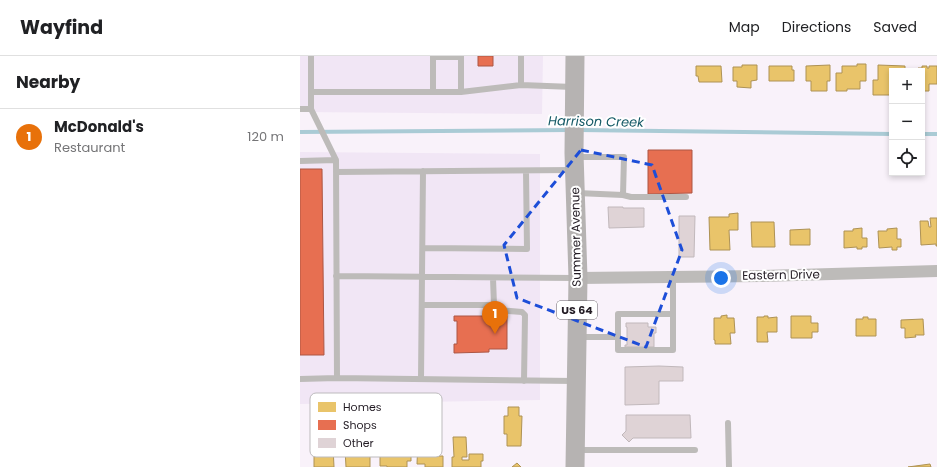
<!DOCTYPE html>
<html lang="en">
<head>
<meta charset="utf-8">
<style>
	body { margin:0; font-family:Poppins,sans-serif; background:#f6f6f6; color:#202124 }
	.controls { position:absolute; right:12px; top:12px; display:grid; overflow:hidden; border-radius:0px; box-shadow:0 2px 6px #0003 }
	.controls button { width:36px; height:36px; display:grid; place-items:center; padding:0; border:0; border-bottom:1px solid #e0e0e0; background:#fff; color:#202124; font:20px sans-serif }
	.you { position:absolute; left:421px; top:222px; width:14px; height:14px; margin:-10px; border:3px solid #fff; border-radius:50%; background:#1a73e8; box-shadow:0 0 0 6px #1a73e833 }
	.badge { display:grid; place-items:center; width:26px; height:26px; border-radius:50%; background:#1a73e8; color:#fff; font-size:13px; font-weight:700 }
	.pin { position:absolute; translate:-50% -33px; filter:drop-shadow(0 1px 2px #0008) }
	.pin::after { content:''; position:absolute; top:21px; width:14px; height:12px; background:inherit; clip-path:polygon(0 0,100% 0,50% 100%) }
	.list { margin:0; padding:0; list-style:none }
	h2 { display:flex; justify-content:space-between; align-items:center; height:52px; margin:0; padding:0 16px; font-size:17px }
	h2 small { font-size:13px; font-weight:400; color:#757577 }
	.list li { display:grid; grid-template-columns:26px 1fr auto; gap:12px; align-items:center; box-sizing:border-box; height:56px; padding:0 16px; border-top:1px solid #e0e0e0 }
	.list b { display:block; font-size:15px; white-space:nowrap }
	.list p { margin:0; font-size:13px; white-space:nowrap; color:#757577 }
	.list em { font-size:13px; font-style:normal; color:#757577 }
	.icon { flex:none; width:22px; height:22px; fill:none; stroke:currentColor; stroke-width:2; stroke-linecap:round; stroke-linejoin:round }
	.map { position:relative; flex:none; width:637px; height:411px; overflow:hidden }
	header { display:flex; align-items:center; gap:24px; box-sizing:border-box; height:56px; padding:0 20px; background:#fff; border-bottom:1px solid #e0e0e0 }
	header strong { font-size:19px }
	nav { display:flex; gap:22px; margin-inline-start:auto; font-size:14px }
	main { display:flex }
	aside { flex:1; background:#fff }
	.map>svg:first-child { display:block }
	.commercial { fill:#f1e6f5 }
	.homes { fill:#e9c46a; stroke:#ae9255 }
	.shops { fill:#e76f51; stroke:#ac5644 }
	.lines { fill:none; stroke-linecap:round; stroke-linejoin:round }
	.stream { stroke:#aacbd5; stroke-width:4 }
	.building { fill:#dfd3d6; stroke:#c1b8bb }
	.lane { stroke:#bdbbb9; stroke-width:6 }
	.street { stroke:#bdbbb9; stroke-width:12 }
	.primary { stroke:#b6b3b2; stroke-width:19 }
	.marked { fill:none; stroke:#1d4ed8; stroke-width:3; stroke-dasharray:8 5; stroke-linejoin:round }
	.labels { text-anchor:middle; stroke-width:4; stroke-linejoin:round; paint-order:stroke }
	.shield { fill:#fff; stroke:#656066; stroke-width:1 }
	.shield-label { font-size:11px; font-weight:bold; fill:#231c24 }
	.street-label { font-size:12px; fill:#231c24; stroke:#fff }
	.water-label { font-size:13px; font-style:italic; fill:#135865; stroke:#fff }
	.key { fill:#fff; stroke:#bdbbbd; stroke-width:1 }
	.key-label { font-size:11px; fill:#231c24 }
</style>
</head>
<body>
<header>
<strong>Wayfind</strong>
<nav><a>Map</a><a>Directions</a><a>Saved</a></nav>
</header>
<main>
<aside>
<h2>Nearby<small></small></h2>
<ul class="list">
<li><span class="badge" style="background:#e8710a">1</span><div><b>McDonald's</b><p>Restaurant</p></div><em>120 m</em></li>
</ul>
</aside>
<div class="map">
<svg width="637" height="411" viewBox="0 0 637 411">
	<rect width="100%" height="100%" fill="#f9f2fa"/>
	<path class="commercial" d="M0,0H243L242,58L0,56Z
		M0,96L240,98V344L0,348Z"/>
	<path class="homes" d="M557,8H566V25H560V33H547V35H536V17H542V10H557Z
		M442,9H457V24L451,25V32L437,31V25H433V11H442Z
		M530,9V25H527V35H511V25H506V10Z
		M578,9L605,10V15H592L591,39H573V24H578Z
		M396,10H421L422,26H399L398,20H396Z
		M469,10H492V14H494V25H469Z
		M622,10H627V12H629V10H637V28H629V35H622V15H618V12H622Z
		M438,157V174H429L430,194H410L409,161H429V158Z
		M630,162H637V190H636V188L621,189L620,165H628L629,171H631Z
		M451,166H474L475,191H452Z
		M562,172V182H567V191H562V193H557V191L544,192V175H553V173Z
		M597,172V183H601V191H597V194H592V191L579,192L578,175H587V173Z
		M510,173V189H490V174Z
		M427,259V262H434L435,277H430L431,288H415V284H414V262H421V260Z
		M464,260H468V262L477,261V276H467L468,286H457V261H464Z
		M491,260H511V267H518V276H512V282H491Z
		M563,261H568V263H576V280H556V263H563Z
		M623,263L624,279H615L616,281L605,282V272H601V264Z
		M208,351H219V360H222L221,390H207V378H204V360H208Z
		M153,381H166L167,401H162V404H169V398H183V405H181V411H152V401H154Z
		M118,383H126V397H125V400H143V411H125V408H117Z
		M14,391H33L34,411H14Z
		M45,393L70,394V411H46Z
		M87,396H111V405H107V411H87V410H80V397H87Z
		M217,407L221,411H212Z
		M630,408L631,411H608Z"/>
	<path class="shops" d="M178,0H193V10H178Z
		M348,94H392V137L348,138Z
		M0,113H22L24,299H0Z
		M154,260H207V293H189V296L154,297V288H157V265H154Z"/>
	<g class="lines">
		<path class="stream" d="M278,74L592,78
			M0,76L270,74
			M622,78H637"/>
	</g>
	<path class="building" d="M308,151H323V152H344V171L309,172Z
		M379,160H395L394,201H379Z
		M326,267H348V271H356V277H354V291H325V289H327V271H326Z
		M359,310L383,311V325H359V348L325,349V311Z
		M326,359H390L391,382H333L329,386L322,379L326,375Z"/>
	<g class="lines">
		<path class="lane" d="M133,0V36
			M161,0V36
			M133,1H160
			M221,29V0
			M11,36H161L221,29L273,31
			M0,53H11
			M276,101H324L323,139
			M0,105L36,104
			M36,116L273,114
			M277,137L323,139L331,141H386
			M123,192L227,193L226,115
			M36,220L276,222
			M373,221V258
			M193,222L194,249L197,254L222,256L225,259L224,325
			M122,249H194
			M279,281H318V258H373V294H318V281
			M37,322L275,325
			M0,323L37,322L36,104L11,53V0
			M121,323L123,115
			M428,367L429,411
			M277,394H395"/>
		<path class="street" d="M278,222L462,220L637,215"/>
		<path class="primary" d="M275,411L278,222L274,97L275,0"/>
	</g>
	<path class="marked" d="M281,94L352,109L382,194L346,291L217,242L204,189Z"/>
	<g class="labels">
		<rect class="shield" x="257" y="245" width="40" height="18" rx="3"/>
		<g class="shield-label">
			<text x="277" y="258">US 64</text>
		</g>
		<g class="street-label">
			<text transform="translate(276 181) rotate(-91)" y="4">Summer Avenue</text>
			<text transform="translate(481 219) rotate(-1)" y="4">Eastern Drive</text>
		</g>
		<g class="water-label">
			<text transform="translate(296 65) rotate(1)" y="5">Harrison Creek</text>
		</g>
	</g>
	<rect x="10" y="337" width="132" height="64" rx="6" class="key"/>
	<rect x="18" y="346" width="18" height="10" fill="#e9c46a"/>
	<rect x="18" y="364" width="18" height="10" fill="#e76f51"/>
	<rect x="18" y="382" width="18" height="10" fill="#dfd3d6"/>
	<g class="key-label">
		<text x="43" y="355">Homes</text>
		<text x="43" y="373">Shops</text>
		<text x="43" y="391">Other</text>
	</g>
</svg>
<div class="controls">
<button>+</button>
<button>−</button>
<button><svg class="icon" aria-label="locate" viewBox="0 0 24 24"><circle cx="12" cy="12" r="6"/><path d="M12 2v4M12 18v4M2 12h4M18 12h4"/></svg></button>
</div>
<div class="you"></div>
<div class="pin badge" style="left:195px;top:278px;background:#e8710a">1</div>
</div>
</main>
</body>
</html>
